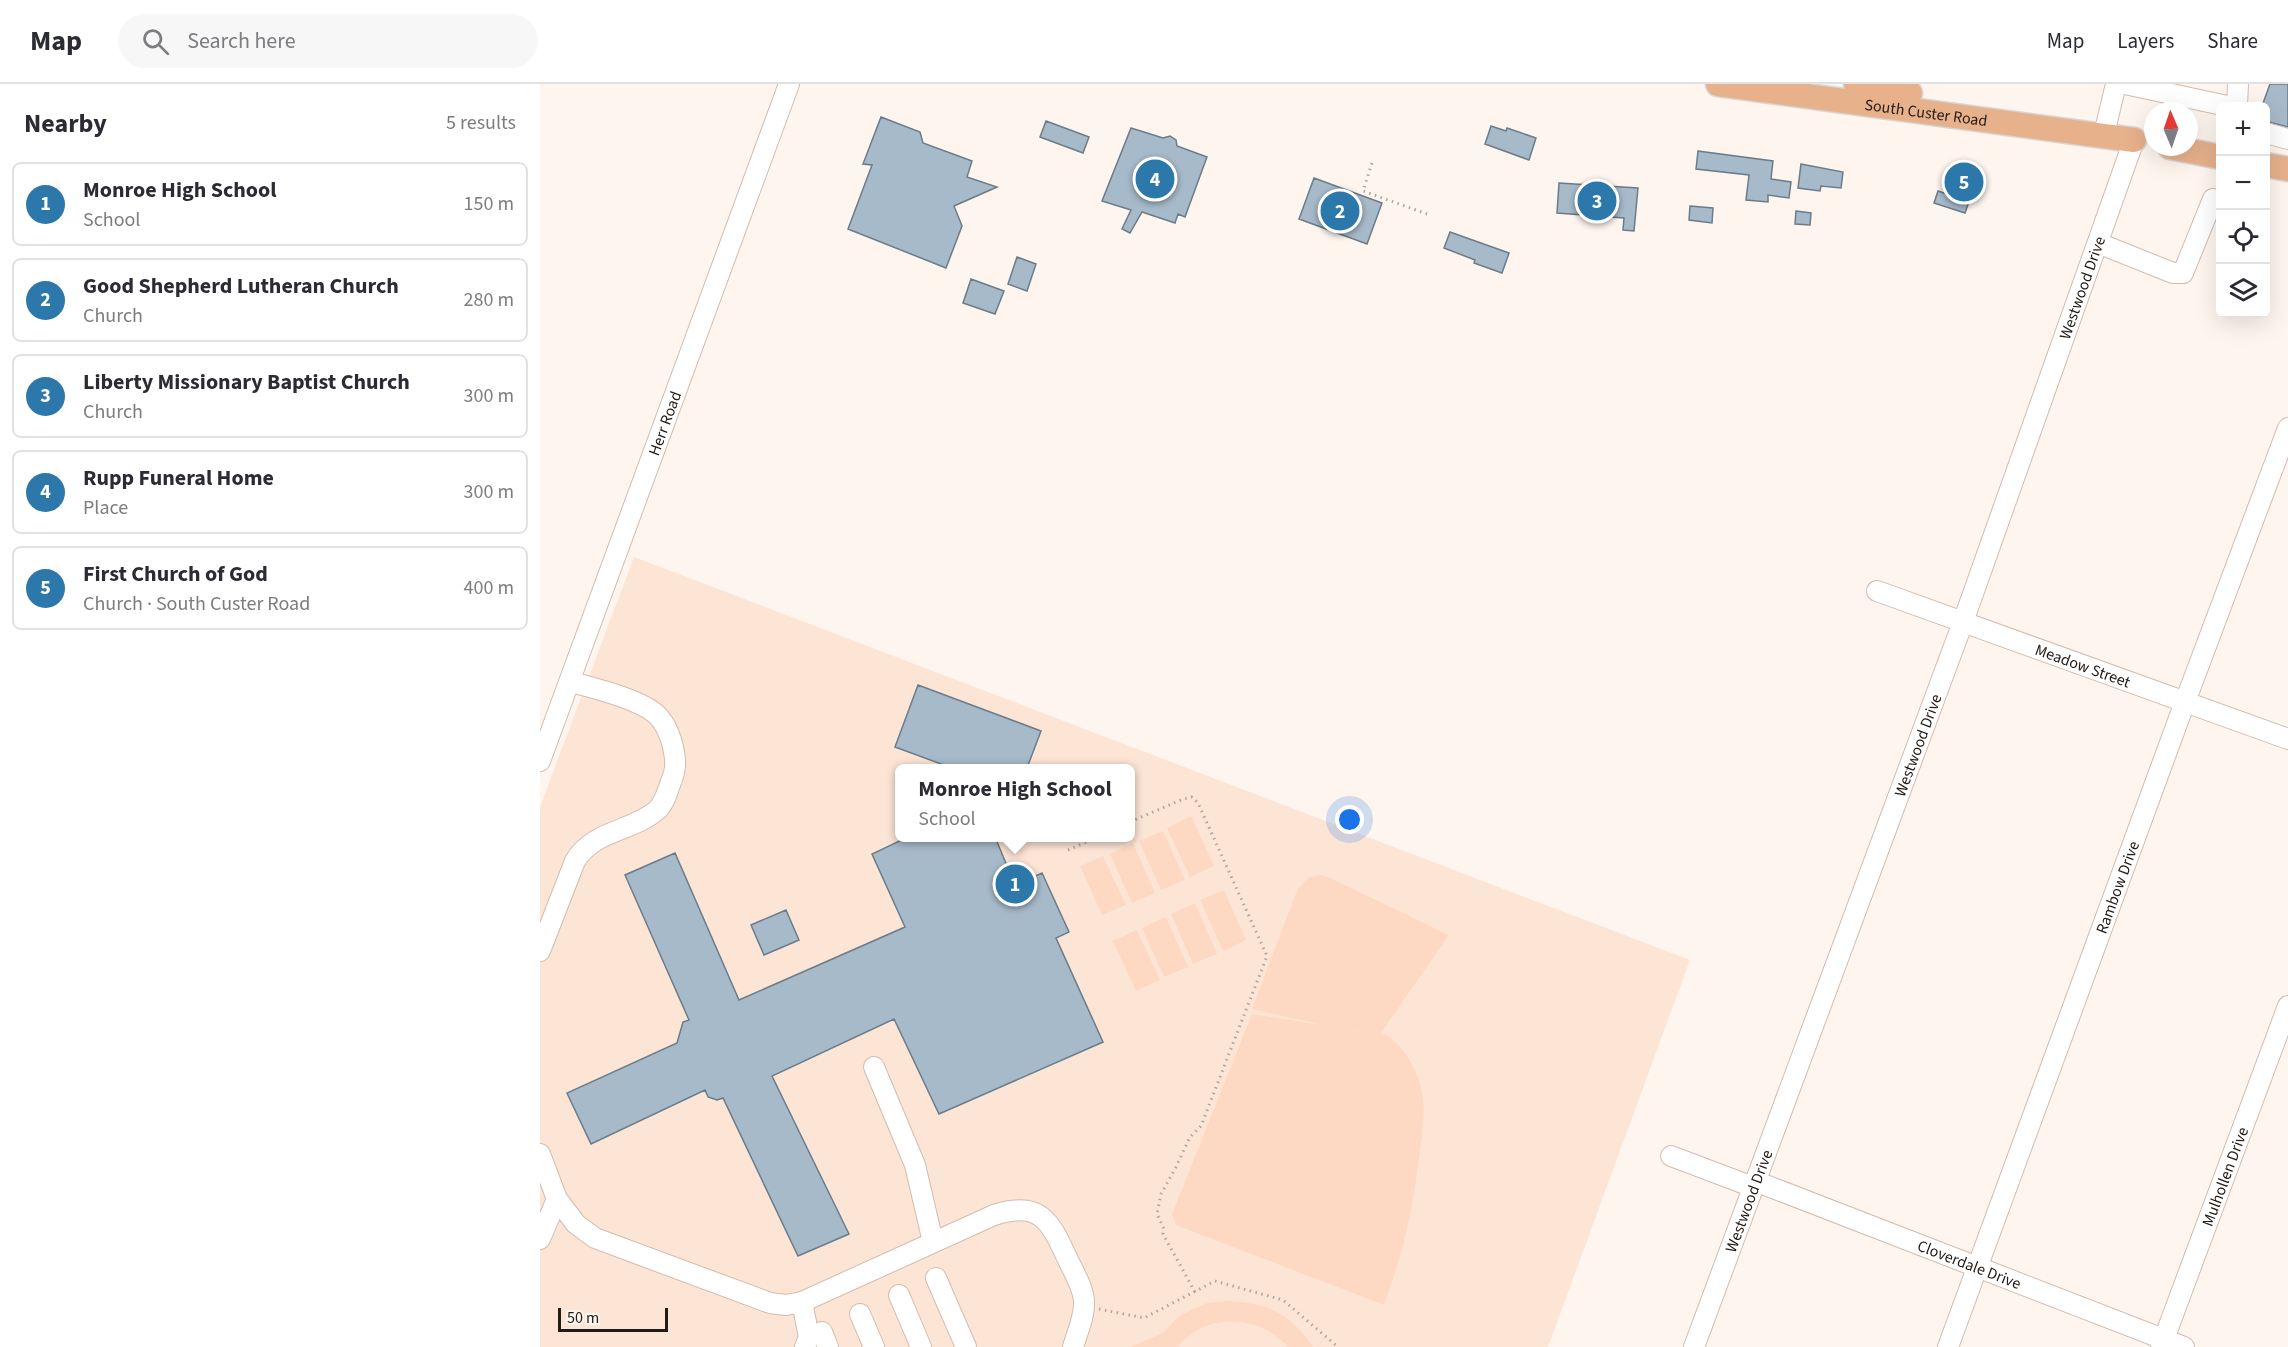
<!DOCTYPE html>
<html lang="en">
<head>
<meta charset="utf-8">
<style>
	body { margin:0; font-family:"Source Sans 3",sans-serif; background:#f7f7f7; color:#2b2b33 }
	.controls { position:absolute; right:18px; top:18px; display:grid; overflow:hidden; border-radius:9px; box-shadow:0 6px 24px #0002 }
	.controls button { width:54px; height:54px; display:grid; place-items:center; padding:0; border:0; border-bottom:2px solid #e1e1e2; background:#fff; color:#2b2b33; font:30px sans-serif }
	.compass { position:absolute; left:1604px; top:18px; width:54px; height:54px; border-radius:50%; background:#fff; box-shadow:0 6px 24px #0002; rotate:358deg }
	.scale { position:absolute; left:18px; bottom:15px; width:110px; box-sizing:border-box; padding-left:6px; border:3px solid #221a15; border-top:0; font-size:16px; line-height:21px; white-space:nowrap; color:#221a15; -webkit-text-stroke:4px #fef5ef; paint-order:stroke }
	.you { position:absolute; left:810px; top:736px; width:21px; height:21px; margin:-15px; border:4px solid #fff; border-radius:50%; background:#1a73e8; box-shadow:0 0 0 9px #1a73e833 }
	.badge { display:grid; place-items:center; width:39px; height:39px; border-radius:50%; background:#2c78ab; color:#fff; font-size:20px; font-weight:700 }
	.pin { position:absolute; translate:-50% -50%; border:3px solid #fff; box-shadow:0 2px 6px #0006 }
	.popup { position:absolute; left:355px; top:680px; width:240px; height:78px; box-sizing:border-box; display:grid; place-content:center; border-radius:9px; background:#fff; filter:drop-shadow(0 2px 4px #0005); font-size:20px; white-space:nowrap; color:#7c7c81 }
	.popup b { font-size:22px; color:#2b2b33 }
	.popup::after { content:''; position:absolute; left:50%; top:100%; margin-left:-12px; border:12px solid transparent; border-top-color:#fff }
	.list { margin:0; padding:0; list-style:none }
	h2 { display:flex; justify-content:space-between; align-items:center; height:78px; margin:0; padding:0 24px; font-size:26px }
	h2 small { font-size:20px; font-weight:400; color:#7c7c81 }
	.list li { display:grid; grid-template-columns:39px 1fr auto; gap:18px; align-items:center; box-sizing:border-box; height:84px; margin:0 12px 12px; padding:0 12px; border:2px solid #e1e1e2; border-radius:9px }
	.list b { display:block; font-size:22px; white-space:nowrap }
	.list p { margin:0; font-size:20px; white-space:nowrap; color:#7c7c81 }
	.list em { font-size:20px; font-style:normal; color:#7c7c81 }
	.icon { flex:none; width:33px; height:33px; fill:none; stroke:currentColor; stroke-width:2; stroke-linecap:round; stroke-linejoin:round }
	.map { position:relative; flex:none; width:1748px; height:1263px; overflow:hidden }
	header { display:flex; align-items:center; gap:36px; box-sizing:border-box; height:84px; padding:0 30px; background:#fff; border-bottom:2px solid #e1e1e2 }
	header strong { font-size:28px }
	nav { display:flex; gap:33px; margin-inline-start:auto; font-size:21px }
	.search { width:420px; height:54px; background:#f7f7f7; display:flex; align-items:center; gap:15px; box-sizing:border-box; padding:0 21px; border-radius:33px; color:#7c7c81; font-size:22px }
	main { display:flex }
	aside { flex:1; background:#fff }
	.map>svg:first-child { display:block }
	.built { fill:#fde5d6; fill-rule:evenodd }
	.green { fill:#fdd9c3 }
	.building { fill:#a7baca; stroke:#6a7c8a; stroke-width:1.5 }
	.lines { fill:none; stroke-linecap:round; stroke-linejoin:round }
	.minor-casing { stroke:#d2bcaf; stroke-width:22 }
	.major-casing { stroke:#d7d6d5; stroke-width:27 }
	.path { stroke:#aea6a0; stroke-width:3; stroke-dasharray:1.5 4.5; stroke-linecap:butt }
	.minor { stroke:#fff; stroke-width:20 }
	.major { stroke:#e7b18c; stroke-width:24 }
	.labels { text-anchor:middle; stroke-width:6; stroke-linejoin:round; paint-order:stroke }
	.street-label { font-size:16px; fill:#221a15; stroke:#fef5ef }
</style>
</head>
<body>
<header>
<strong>Map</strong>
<div class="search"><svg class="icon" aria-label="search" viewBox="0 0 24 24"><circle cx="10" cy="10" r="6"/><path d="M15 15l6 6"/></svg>Search here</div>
<nav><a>Map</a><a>Layers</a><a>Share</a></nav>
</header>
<main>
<aside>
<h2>Nearby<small>5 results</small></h2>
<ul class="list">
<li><span class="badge">1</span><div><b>Monroe High School</b><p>School</p></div><em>150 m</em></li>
<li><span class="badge">2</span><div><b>Good Shepherd Lutheran Church</b><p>Church</p></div><em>280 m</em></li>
<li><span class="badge">3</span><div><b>Liberty Missionary Baptist Church</b><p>Church</p></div><em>300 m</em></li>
<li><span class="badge">4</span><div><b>Rupp Funeral Home</b><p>Place</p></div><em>300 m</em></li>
<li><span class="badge">5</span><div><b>First Church of God</b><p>Church · South Custer Road</p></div><em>400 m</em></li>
</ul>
</aside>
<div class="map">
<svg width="1748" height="1263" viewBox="0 0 1748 1263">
	<rect width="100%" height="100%" fill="#fef5ef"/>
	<path class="built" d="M94,473L1150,876L1008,1263H0V723ZM360,684H590V754H360Z"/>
	<path class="green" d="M651,732L674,782L650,793L627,744Z
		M623,747L645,796L621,806L599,757Z
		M593,759L615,809L592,819L570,770Z
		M563,772L586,821L562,831L540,782Z
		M780,791L788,793L909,851L841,949L807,945C819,948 838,946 848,952C867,966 881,992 883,1015C885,1034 882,1055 879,1074C873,1125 862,1173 844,1221L636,1141L632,1130L712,930L782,941L712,925L758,804L770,793Z
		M684,806L706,856L683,867L660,816Z
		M655,819L677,870L653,880L631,830Z
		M626,833L648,883L624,893L602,844Z
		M597,846L620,896L596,907L573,857Z
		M685,1217C726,1218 750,1229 773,1263H748C720,1230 665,1228 638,1263H591L623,1249L638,1233L653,1225L667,1219Z"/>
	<path class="building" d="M1730,0H1748V43L1725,37V22H1722Z
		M341,33L380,48L383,59L432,77L427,93L457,103L414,122L422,142L406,184L308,145L332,81L323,80Z
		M506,37L549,53L543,69L500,53Z
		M951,42L966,47L967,44L996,54L989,76L945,60Z
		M591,44L623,54L630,52L636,56L637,62L667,73L645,133L638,130L635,139L602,128L590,149L582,145L591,126L562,117Z
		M1158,67L1233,77L1231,95L1251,98L1249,114L1228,111V118L1206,116L1209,91L1156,85Z
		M1261,80L1303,88L1301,104L1281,102L1280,107L1258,104Z
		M1417,81L1439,89L1425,129L1394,119L1398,107L1407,110Z
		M774,94L842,119L827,160L759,135Z
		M1019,99L1098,104L1094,147L1083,146L1084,134L1017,129Z
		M1150,122L1173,124L1172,139L1149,136Z
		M1256,127L1271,129L1270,141L1255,140Z
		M910,148L969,169L962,189L934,179L935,176L904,164Z
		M477,173L496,180L487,207L468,200Z
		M431,195L464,207L455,230L423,219Z
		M378,601L501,647L487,684H412L355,663Z
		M368,753H455L475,801L502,789L529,848L516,854L563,958L399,1030L354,935L232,992L309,1150L258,1172L183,1014L177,1016L168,1013L165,1006L51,1060L27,1009L137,959L143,938L149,936L85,791L135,769L199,916L365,843L332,770Z
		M246,826L259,856L224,871L211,841Z"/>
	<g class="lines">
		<g class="minor-casing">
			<g id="minor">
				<path d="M1585,0L1687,22"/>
				<path d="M1697,22L1698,0"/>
				<path d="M1726,49L1748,55"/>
				<path d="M1564,50L1576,0"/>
				<path d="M1558,159L1633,189H1643L1673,115"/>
				<path id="s1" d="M1337,507L1748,655"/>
				<path id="s2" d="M0,677L249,0"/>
				<path d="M0,867L35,777C54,746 90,748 116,727C125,720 128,705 132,695C136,685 136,678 134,668C132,655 126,640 117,631C100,615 53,604 31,598"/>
				<path d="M334,983L375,1081L393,1158"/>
				<path d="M0,1070L17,1115L0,1155"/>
				<path d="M1131,1072L1213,1103"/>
				<path id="s3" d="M1215,1097L1644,1263"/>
				<path d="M17,1115L36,1140L55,1154L230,1219L246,1221L262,1218L269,1253L265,1263"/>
				<path d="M396,1194L426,1263"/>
				<path d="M359,1211L381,1263"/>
				<path d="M262,1218L454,1131C503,1115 511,1140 529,1178C535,1190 543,1204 544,1217C545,1232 537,1249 533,1263"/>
				<path d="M320,1230L334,1263"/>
				<path d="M282,1248L288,1263"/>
				<path id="s4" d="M1154,1263L1423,538L1594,56"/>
				<path id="s5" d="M1408,1263L1645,618L1748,344"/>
				<path id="s6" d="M1621,1263L1748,922"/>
			</g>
		</g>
		<g class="major-casing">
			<g id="major">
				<path id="s7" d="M1178,0L1594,56"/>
				<path d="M1316,0L1370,9"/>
				<path d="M1630,63L1680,73"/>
				<path d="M1726,81L1748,85"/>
			</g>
		</g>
		<path class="path" d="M832,79L823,107L887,130
			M590,738L643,715L652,713L658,719L727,872L661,1042L650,1053L636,1083L621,1110L617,1130L624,1145L623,1150L655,1208
			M528,766L556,754
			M559,1225L604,1234L675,1197L743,1216L798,1263"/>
		<use href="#minor" class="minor"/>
		<use href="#major" class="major"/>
	</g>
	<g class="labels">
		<g class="street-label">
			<text dy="6" stroke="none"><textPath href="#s7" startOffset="210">South Custer Road</textPath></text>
			<text dy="6" stroke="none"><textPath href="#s4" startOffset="1128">Westwood Drive</textPath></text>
			<text dy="6" stroke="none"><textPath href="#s2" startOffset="360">Herr Road</textPath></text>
			<text dy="6" stroke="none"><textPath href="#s1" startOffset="219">Meadow Street</textPath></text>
			<text dy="6" stroke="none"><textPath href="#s4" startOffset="642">Westwood Drive</textPath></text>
			<text dy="6" stroke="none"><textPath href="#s5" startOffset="490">Rambow Drive</textPath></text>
			<text dy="6" stroke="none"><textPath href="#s6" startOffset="182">Mulhollen Drive</textPath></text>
			<text dy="6" stroke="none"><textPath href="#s4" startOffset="156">Westwood Drive</textPath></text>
			<text dy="6" stroke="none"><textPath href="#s3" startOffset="230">Cloverdale Drive</textPath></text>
		</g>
	</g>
</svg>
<div class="controls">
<button>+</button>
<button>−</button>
<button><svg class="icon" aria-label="locate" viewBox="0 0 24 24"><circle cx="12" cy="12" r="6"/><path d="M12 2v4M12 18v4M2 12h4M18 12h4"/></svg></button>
<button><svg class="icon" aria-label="layers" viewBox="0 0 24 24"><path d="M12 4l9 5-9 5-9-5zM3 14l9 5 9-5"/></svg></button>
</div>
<svg class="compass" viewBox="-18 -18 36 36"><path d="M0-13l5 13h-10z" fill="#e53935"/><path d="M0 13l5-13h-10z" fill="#7c7c81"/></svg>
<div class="scale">50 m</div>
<div class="you"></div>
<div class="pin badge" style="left:475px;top:800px">1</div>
<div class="popup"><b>Monroe High School</b>School</div>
<div class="pin badge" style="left:800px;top:127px">2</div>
<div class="pin badge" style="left:1057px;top:117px">3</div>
<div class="pin badge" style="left:615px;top:95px">4</div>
<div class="pin badge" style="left:1424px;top:98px">5</div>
</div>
</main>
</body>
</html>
